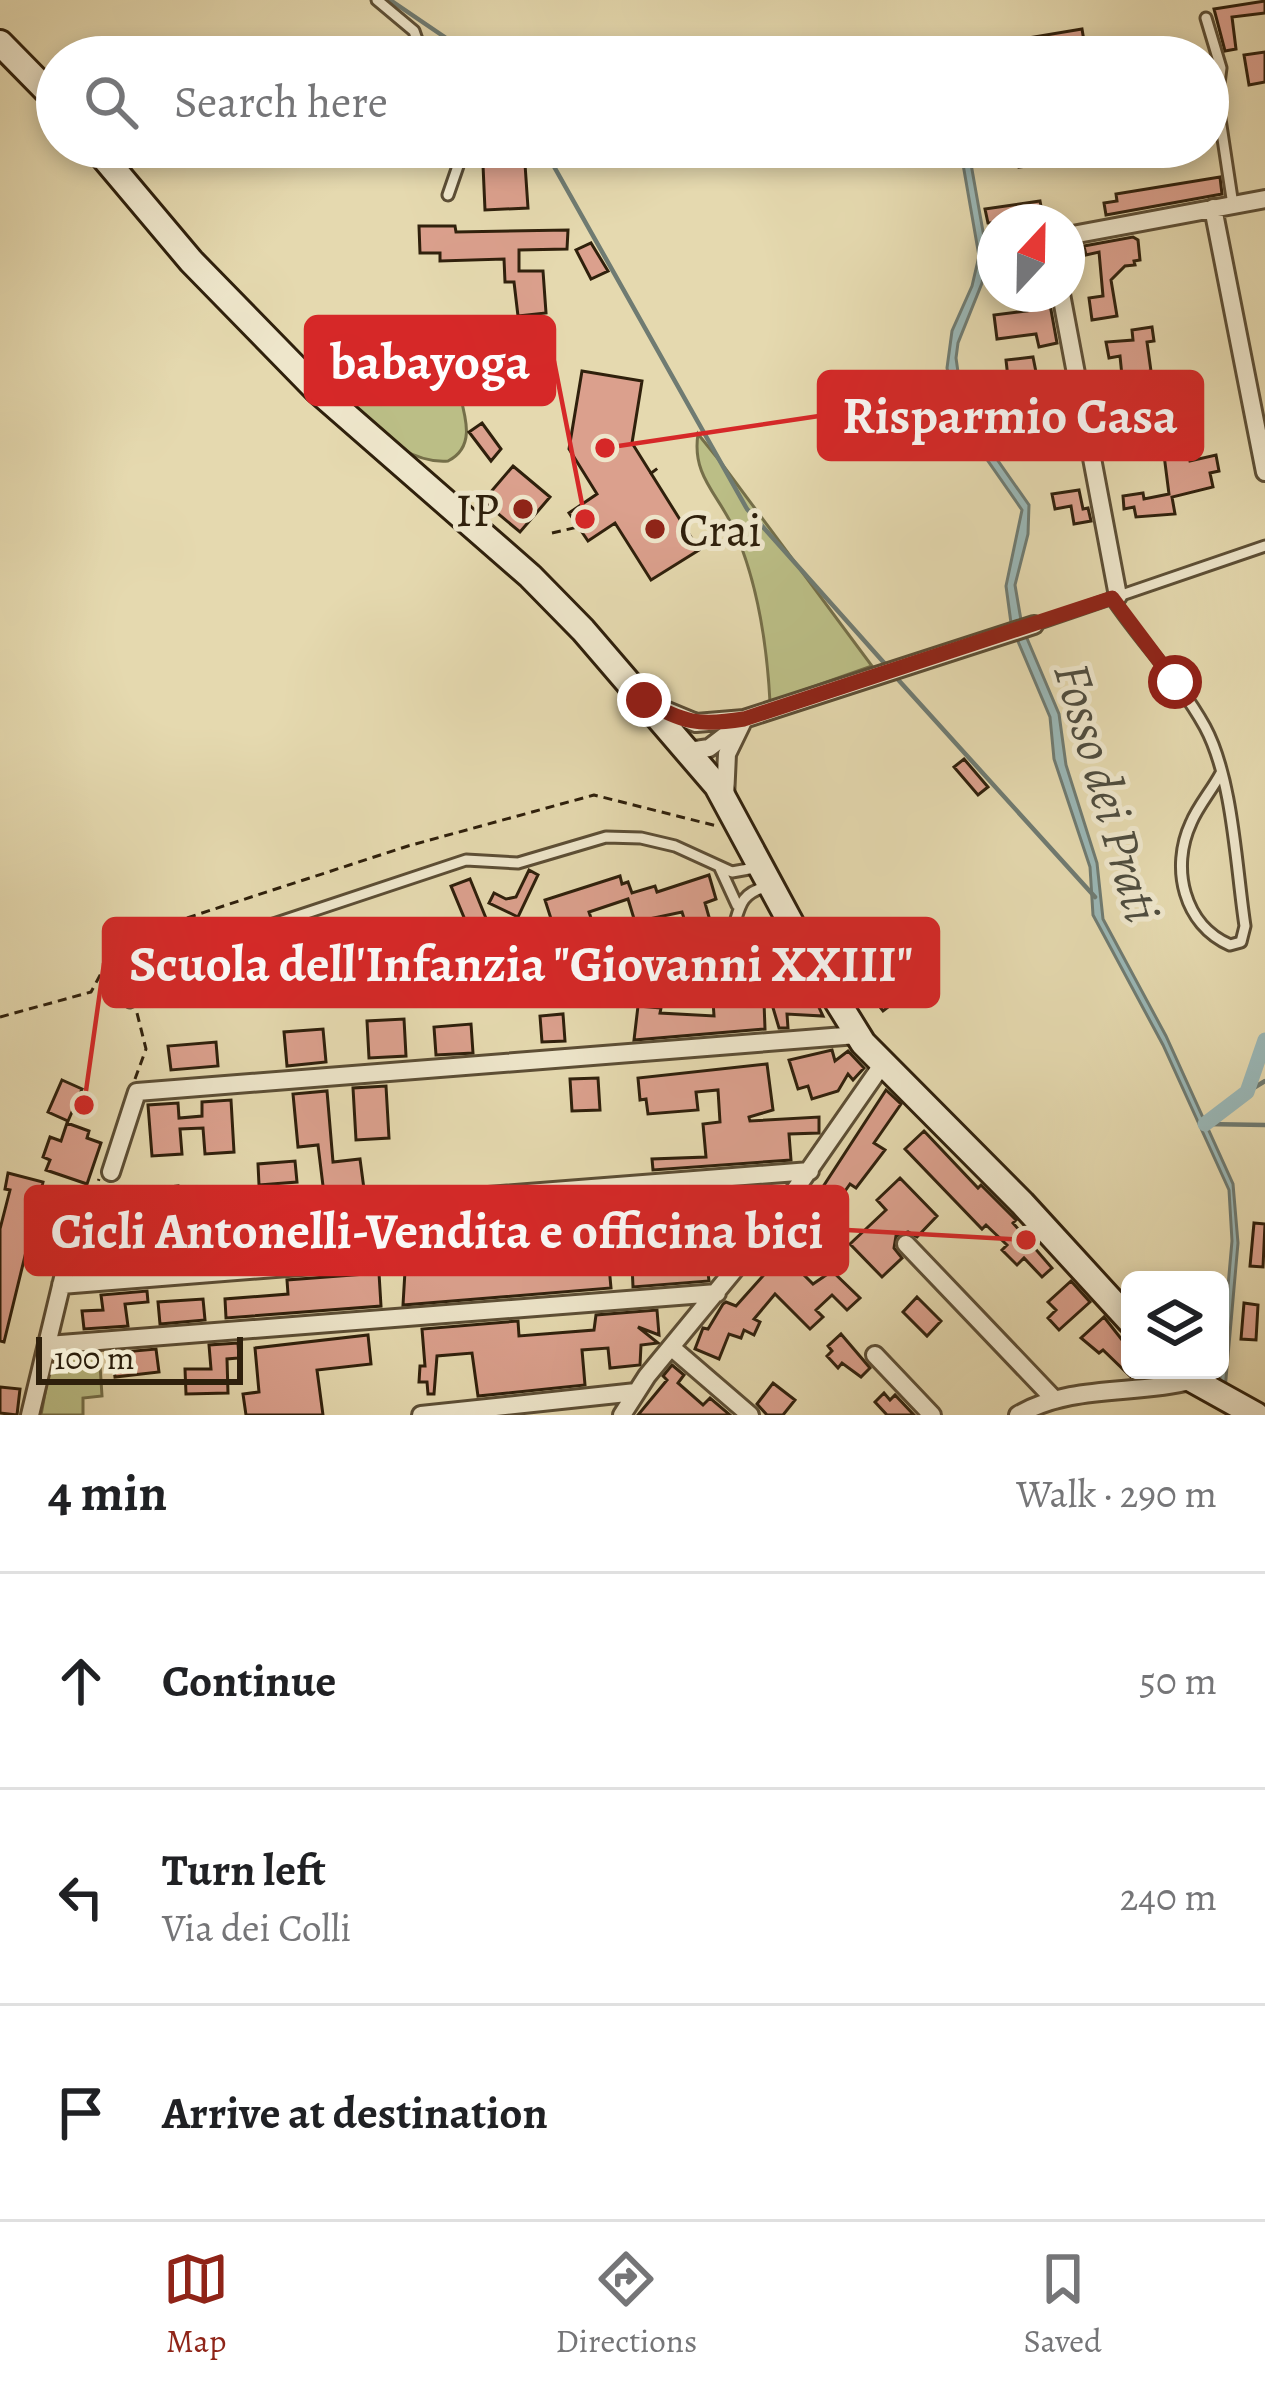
<!DOCTYPE html>
<html lang="en">
<head>
<meta charset="utf-8">
<style>
	body { margin:0; font-family:Alegreya,serif; background:#f6f6f6; color:#202124 }
	.controls { position:absolute; right:36px; bottom:36px; display:grid; overflow:hidden; border-radius:18px; box-shadow:0 6px 18px #0003 }
	.controls button { width:108px; height:108px; display:grid; place-items:center; padding:0; border:0; border-bottom:3px solid #e0e0e0; background:#fff; color:#202124; font:60px sans-serif }
	.compass { position:absolute; left:977px; top:204px; width:108px; height:108px; border-radius:50%; background:#fff; box-shadow:0 6px 18px #0003; rotate:22deg }
	.scale { position:absolute; left:36px; bottom:30px; width:207px; box-sizing:border-box; padding-left:12px; border:6px solid #2f200c; border-top:0; font-size:33px; line-height:42px; white-space:nowrap; color:#2f200c; -webkit-text-stroke:9px #eee6cb; paint-order:stroke }
	.stop { position:absolute; width:36px; height:36px; margin:-27px; border:9px solid #8f2418; border-radius:50%; background:#fff }
	.stop.end { background:#8f2418; border-color:#fff; box-shadow:0 3px 12px #0008 }
	.list { margin:0; padding:0; list-style:none }
	h2 { display:flex; justify-content:space-between; align-items:center; height:156px; margin:0; padding:0 48px; font-size:51px }
	h2 small { font-size:39px; font-weight:400; color:#757577 }
	.list li { display:grid; grid-template-columns:78px 1fr auto; gap:36px; align-items:center; box-sizing:border-box; height:216px; padding:0 48px; border-top:3px solid #e0e0e0 }
	.list b { display:block; font-size:45px; white-space:nowrap }
	.list p { margin:0; font-size:39px; white-space:nowrap; color:#757577 }
	.list em { font-size:39px; font-style:normal; color:#757577 }
	.icon { flex:none; width:66px; height:66px; fill:none; stroke:currentColor; stroke-width:2; stroke-linecap:round; stroke-linejoin:round }
	.map { position:relative; flex:none; width:1265px; height:1415px; overflow:hidden }
	.search { position:absolute; background:#fff; box-shadow:0 6px 18px #0003; left:36px; right:36px; top:36px; height:132px; display:flex; align-items:center; gap:30px; box-sizing:border-box; padding:0 42px; border-radius:66px; color:#757577; font-size:45px }
	.sheet { height:804px; background:#fff }
	nav { display:flex; justify-content:space-around; align-items:center; box-sizing:border-box; height:168px; border-top:3px solid #e0e0e0; background:#fff; font-size:33px; color:#757577 }
	nav a { display:grid; justify-items:center; gap:6px }
	nav .on { color:#8f2418 }
	.map>svg:first-child { display:block }
	.green { fill:#bbbe86; stroke:#756f49; stroke-width:3 }
	.water { fill:#9ab7b6; stroke:#6f7b72; stroke-width:3 }
	.lines { fill:none; stroke-linecap:round; stroke-linejoin:round }
	.stream { stroke:#6f7b72; stroke-width:4.5 }
	.canal { stroke:#9ab7b6; stroke-width:15 }
	.building { fill:#dba08d; stroke:#2f200c; stroke-width:3 }
	.lane-casing { stroke:#5c4e35; stroke-width:15 }
	.street-casing { stroke:#5c4e35; stroke-width:22 }
	.secondary-casing { stroke:#2f200c; stroke-width:30 }
	.path { stroke:#2f200c; stroke-width:3; stroke-dasharray:9 6; stroke-linecap:butt }
	.lane { stroke:#eee6cb; stroke-width:9 }
	.street { stroke:#eee6cb; stroke-width:16 }
	.secondary { stroke:#eee6cb; stroke-width:24 }
	.route { stroke:#8f2418; stroke-width:15 }
	.poi-dot { fill:#8f2418; stroke:#eee6cb; stroke-width:4.5 }
	.labels { text-anchor:middle; stroke-width:10; stroke-linejoin:round; paint-order:stroke }
	.poi-label { font-size:48px; fill:#2f200c; stroke:#eee6cb; text-anchor:end }
	.water-label { font-size:51px; font-style:italic; fill:#4f4d3f; stroke:#eee6cb }
	.leader { fill:none; stroke:#d62828; stroke-width:4.5 }
	.callout-dot { fill:#d62828; stroke:#eee6cb; stroke-width:4.5 }
	.callout { fill:#d62828; stroke:#d62828; stroke-width:4.5 }
	.callout-label { font-size:51px; text-anchor:middle; font-weight:bold; fill:#fff }
</style>
</head>
<body>
<div class="map">
<svg width="1265" height="1415" viewBox="0 0 1265 1415">
	<rect width="100%" height="100%" fill="#e5d9af"/>
	<filter id="stains"><feTurbulence type="fractalNoise" baseFrequency=".00167" numOctaves="4"/><feColorMatrix values="0 0 0 0 .2 0 0 0 0 .09 0 0 0 0 .02 0 0 0 .5 -.17"/></filter>
	<radialGradient id="worn" r=".72"><stop offset=".6" stop-color="#630" stop-opacity="0"/><stop offset="1" stop-color="#630" stop-opacity=".3"/></radialGradient>
	<path class="green" d="M456,380C462,408 480,445 448,461C407,464 377,430 348,405Z
		M698,434L719,460L872,666L770,702C767,646 759,589 737,536C722,497 691,478 698,434Z
		M99,1349L102,1396L83,1398V1415H41L52,1355Z"/>
	<path class="water" d="M960,147H968L987,254L982,283L958,343L956,358L961,393L980,435L1029,505L1028,534L1015,585L1021,620L1011,623L1006,586L1022,510L972,438L953,395L947,368L952,331L972,286L979,256Z
		M1026,636L1059,714L1066,765L1097,863L1103,919L1166,1036L1233,1184L1238,1243L1225,1390L1219,1388L1232,1241L1229,1190L1163,1045L1093,915L1090,867L1054,759L1050,717L1017,639Z"/>
	<g class="lines">
		<path class="stream" d="M390,0L474,57
			M543,147L747,509L886,665
			M893,674L1095,897
			M1247,1092L1265,1081
			M1205,1124L1265,1125"/>
		<path class="canal" d="M1205,1124L1247,1092L1265,1040"/>
	</g>
	<path class="building" d="M1265,1V13L1232,17L1236,49L1225,51L1214,9Z
		M1082,29L1084,41L984,57H951L950,51Z
		M1265,52V82L1249,85L1244,55Z
		M1048,147L1050,163L1019,167L1017,151Z
		M525,164L528,208L485,210L483,165Z
		M1220,177L1222,194L1106,215L1104,203L1117,201L1116,194Z
		M1040,201L1044,222L988,223L985,209Z
		M419,226H455L456,232L568,230L567,249L519,250V271H543L546,313L518,316L514,282H505L504,259L440,261V253H420Z
		M1133,237L1138,240L1140,260L1134,261L1135,265L1125,266L1111,280L1117,316L1092,320L1089,298L1103,296L1099,252L1086,255L1084,246Z
		M591,243L608,271L591,279L576,250Z
		M1049,299L1057,343L1039,347L1036,334L997,339L994,315L1027,311L1026,303Z
		M1152,327L1154,341L1147,342L1151,371L1122,376L1120,356L1109,358L1106,342L1133,340L1132,330Z
		M1033,357L1039,387L1010,396L1006,360Z
		M582,371L642,381L632,443L699,550L651,580L615,523L588,541L569,513L597,494L569,449Z
		M482,423L501,449L491,461L469,432Z
		M1186,440L1190,461L1216,455L1219,471L1210,473L1213,487L1172,497L1175,514L1136,517L1134,507L1124,509L1123,496L1143,493L1144,499L1169,494L1164,455L1177,452L1175,442Z
		M513,466L550,497L520,532L483,501Z
		M1079,490L1083,509L1088,508L1091,521L1074,524L1071,506L1055,509L1052,494Z
		M964,759L988,787L978,795L954,767Z
		M529,870L538,875L518,917L489,903L494,893L506,899L516,897Z
		M709,875L716,899L705,903L711,924L688,931L682,912L635,922L628,899L589,912L612,982L582,991L560,923L553,925L545,900L620,876L622,884L628,882L632,893L655,886L657,892Z
		M470,879L499,950L507,947L516,968L443,998L441,992L421,986L418,979L403,985L400,976L372,987L369,981L343,991L337,967L347,963L337,936L364,926L374,953L398,947L402,959L425,950L438,973L480,956L451,886Z
		M887,950L897,963L886,971L904,995L883,1011L855,975Z
		M799,990H811L823,1016L787,1014L788,1028H779L771,1001L799,1000Z
		M729,1000V1004L764,1002L765,1029L634,1040L638,1006L661,1008L660,1013L714,1016L713,1001Z
		M563,1014L565,1041L542,1042L540,1016Z
		M404,1019L406,1056L369,1058L367,1021Z
		M471,1024L473,1053L436,1055L434,1027Z
		M323,1029L326,1062L287,1066L284,1032Z
		M216,1042L218,1066L171,1070L168,1046Z
		M832,1050L835,1061L848,1051L864,1068L853,1080L848,1074L838,1091L812,1099L808,1086L798,1089L789,1060Z
		M767,1064L773,1110L749,1117L750,1121L819,1117V1133L789,1134L791,1160L653,1170L652,1159L706,1157L703,1124L720,1122L718,1090L696,1092L698,1110L648,1114L646,1099L640,1100L638,1078Z
		M598,1078L600,1110L572,1111L570,1079Z
		M62,1080L82,1089L68,1121L48,1112Z
		M386,1086L389,1138L356,1140L353,1088Z
		M886,1090L901,1104L874,1143L885,1150L856,1188L850,1184L813,1237L818,1240L799,1270L813,1284L832,1271L860,1298L847,1310L832,1295L816,1310L823,1317L810,1329L775,1294L754,1319L760,1322L754,1335L744,1330L741,1338L729,1334L719,1359L695,1349L703,1328L708,1329L723,1304L726,1302L736,1306L770,1268Z
		M327,1091L333,1162L360,1159L364,1189L324,1194L318,1145L298,1147L293,1094Z
		M231,1100L234,1152L205,1154L203,1128L180,1129L182,1154L152,1156L148,1105L178,1103L179,1118L202,1116V1102Z
		M67,1123L89,1131L87,1138L101,1143L87,1184L46,1170L50,1160L43,1157L50,1137L61,1141Z
		M924,1131L978,1188L981,1185L1016,1220L1013,1223L1052,1268L1042,1277L1024,1258L1017,1265L1002,1250L1007,1245L986,1225L982,1229L905,1149Z
		M295,1161L297,1182L259,1185L258,1164Z
		M8,1173L43,1182L4,1342L0,1341V1229L10,1190L5,1189Z
		M900,1178L937,1216L917,1237L908,1232L896,1236L894,1248L902,1258L882,1277L850,1244L886,1210L877,1200Z
		M178,1186L180,1207L155,1209L153,1189Z
		M1254,1223L1265,1224L1263,1267L1250,1266Z
		M705,1247L709,1281L633,1287L632,1264L609,1266L611,1288L403,1305L405,1271L661,1250L662,1273L691,1271V1248Z
		M379,1273L381,1306L226,1318L225,1299L288,1294L287,1280Z
		M1071,1281L1090,1302L1059,1330L1048,1318L1056,1310L1048,1302Z
		M147,1291L148,1302L125,1304L128,1326L84,1329L82,1311L103,1310L101,1295Z
		M917,1297L941,1321L927,1336L903,1312Z
		M203,1299L205,1320L160,1324L158,1302Z
		M1244,1303L1258,1305L1256,1340L1241,1339Z
		M657,1310L659,1335L638,1327L658,1343L641,1345L640,1365L610,1368L608,1348L582,1350L585,1385L478,1396L472,1353L437,1356L434,1394H428L427,1382H419L420,1366H425L422,1329L518,1321L519,1336L594,1330L596,1315Z
		M1104,1317L1130,1350V1376L1103,1350L1099,1353L1081,1338Z
		M841,1334L870,1368L861,1377L842,1363L838,1368L827,1356L832,1351L828,1346Z
		M368,1335L371,1364L317,1370L323,1415H246L243,1394L259,1392L255,1348Z
		M238,1343L239,1358L227,1359L228,1393L186,1394L185,1369H211L209,1345Z
		M156,1349L159,1372L115,1377L112,1353Z
		M672,1365L684,1375L678,1383L703,1405L710,1398L730,1415H638L667,1380L663,1376Z
		M773,1383L795,1400L783,1415H767L757,1404Z
		M0,1387L20,1389L17,1415L0,1413Z
		M884,1393L890,1400L895,1395L914,1415H887L875,1402Z"/>
	<g class="lines">
		<g class="lane-casing">
			<path id="lane" d="M377,0L414,31L423,57
				M1206,18L1221,68L1217,99L1233,205
				M448,195L458,166L450,147
				M1112,599C1141,642 1179,680 1205,727C1233,779 1236,867 1245,926L1241,942L1230,945C1184,925 1170,868 1191,823C1198,806 1212,790 1221,773
				M1034,625L1265,546
				M720,868L737,905
				M602,926C608,938 613,952 626,957C646,964 717,952 730,937C740,913 736,894 766,887
				M130,1002L150,969L177,956L466,860L518,863L606,837L641,838L675,846L732,872L760,867"/>
		</g>
		<g class="street-casing">
			<path id="street" d="M1213,208L1265,472
				M1067,236L1265,199
				M1061,294L1118,596
				M655,706L696,723L744,719L1034,625
				M689,751L709,748L735,728
				M725,798L727,754L744,719
				M111,1172L137,1092L857,1035
				M906,1244L1055,1400
				M61,1285L768,1229
				M48,1345L717,1293
				M671,1347L750,1415
				M875,1355L932,1415
				M30,1415L75,1228L810,1171
				M421,1415L636,1392
				M622,1415L647,1376L768,1229L882,1065
				M1018,1415C1072,1384 1133,1395 1190,1381"/>
		</g>
		<g class="secondary-casing">
			<path id="secondary" d="M0,43L57,101
				M95,147L191,261L317,390L530,576L583,630L717,786L806,951L863,1043L1022,1203L1130,1321
				M1175,1370L1256,1415"/>
		</g>
		<path class="path" d="M650,474L658,468
			M552,533L578,527
			M0,1017L91,992L119,940L408,846L594,795L717,826
			M135,1079L146,1049L136,1009
			M88,1209L99,1179"/>
		<use href="#lane" class="lane"/>
		<use href="#street" class="street"/>
		<use href="#secondary" class="secondary"/>
	</g>
	<g class="lines">
		<path class="route" d="M644,700C683,723 699,726 744,719L1112,598L1175,682"/>
	</g>
	<g class="poi-dot">
		<circle cx="523" cy="509" r="12"/>
		<circle cx="655" cy="529" r="12"/>
	</g>
	<g class="labels">
		<g class="poi-label">
			<text x="499" y="526">IP</text>
			<text x="679" y="546" text-anchor="start">Crai</text>
		</g>
		<g class="water-label">
			<text transform="translate(1108 792) rotate(74)" y="18">Fosso dei Prati</text>
		</g>
	</g>
	<path class="leader" d="M585 519L554 361M605 448L819 416M84 1105L104 963M1026 1240L847 1230"/>
	<g class="callout-dot">
		<circle cx="585" cy="519" r="12"/>
		<circle cx="605" cy="448" r="12"/>
		<circle cx="84" cy="1105" r="12"/>
		<circle cx="1026" cy="1240" r="12"/>
	</g>
	<g class="callout">
		<rect x="306" y="317" width="248" height="87" rx="12"/>
		<rect x="819" y="372" width="383" height="87" rx="12"/>
		<rect x="104" y="919" width="834" height="87" rx="12"/>
		<rect x="26" y="1187" width="821" height="87" rx="12"/>
	</g>
	<g class="callout-label">
		<text x="430" y="379">babayoga</text>
		<text x="1010" y="433">Risparmio Casa</text>
		<text x="521" y="981">Scuola dell'Infanzia "Giovanni XXIII"</text>
		<text x="437" y="1248">Cicli Antonelli-Vendita e officina bici</text>
	</g>
	<rect width="100%" height="100%" filter="url(#stains)"/>
	<rect width="100%" height="100%" fill="url(#worn)"/>
</svg>
<div class="controls">
<button><svg class="icon" aria-label="layers" viewBox="0 0 24 24"><path d="M12 4l9 5-9 5-9-5zM3 14l9 5 9-5"/></svg></button>
</div>
<svg class="compass" viewBox="-18 -18 36 36"><path d="M0-13l5 13h-10z" fill="#e53935"/><path d="M0 13l5-13h-10z" fill="#757577"/></svg>
<div class="scale">100 m</div>
<div class="stop" style="left:1175px;top:682px"></div>
<div class="stop end" style="left:644px;top:700px"></div>
<div class="search"><svg class="icon" aria-label="search" viewBox="0 0 24 24"><circle cx="10" cy="10" r="6"/><path d="M15 15l6 6"/></svg>Search here</div>
</div>
<section class="sheet">
<h2>4 min<small>Walk · 290 m</small></h2>
<ul class="list">
<li><svg class="icon" aria-label="ahead" viewBox="0 0 24 24"><path d="M12 20V5M6 11l6-6 6 6"/></svg><div><b>Continue</b></div><em>50 m</em></li>
<li><svg class="icon" aria-label="left" viewBox="0 0 24 24"><path d="M17 20v-9H6M10 6l-5 5 5 5"/></svg><div><b>Turn left</b><p>Via dei Colli</p></div><em>240 m</em></li>
<li><svg class="icon" aria-label="arrive" viewBox="0 0 24 24"><path d="M6 21V4h12l-3 4 3 4H6"/></svg><div><b>Arrive at destination</b></div></li>
</ul>
</section>
<nav>
<a class="on"><svg class="icon" aria-label="map" viewBox="0 0 24 24"><path d="M3 6l6-2 6 2 6-2v14l-6 2-6-2-6 2zM9 4v14M15 6v14"/></svg>Map</a>
<a><svg class="icon" aria-label="directions" viewBox="0 0 24 24"><path d="M12 3l9 9-9 9-9-9zM9 14v-3h6M13 9l2 2-2 2"/></svg>Directions</a>
<a><svg class="icon" aria-label="saved" viewBox="0 0 24 24"><path d="M7 4h10v16l-5-4-5 4z"/></svg>Saved</a>
</nav>
</body>
</html>
